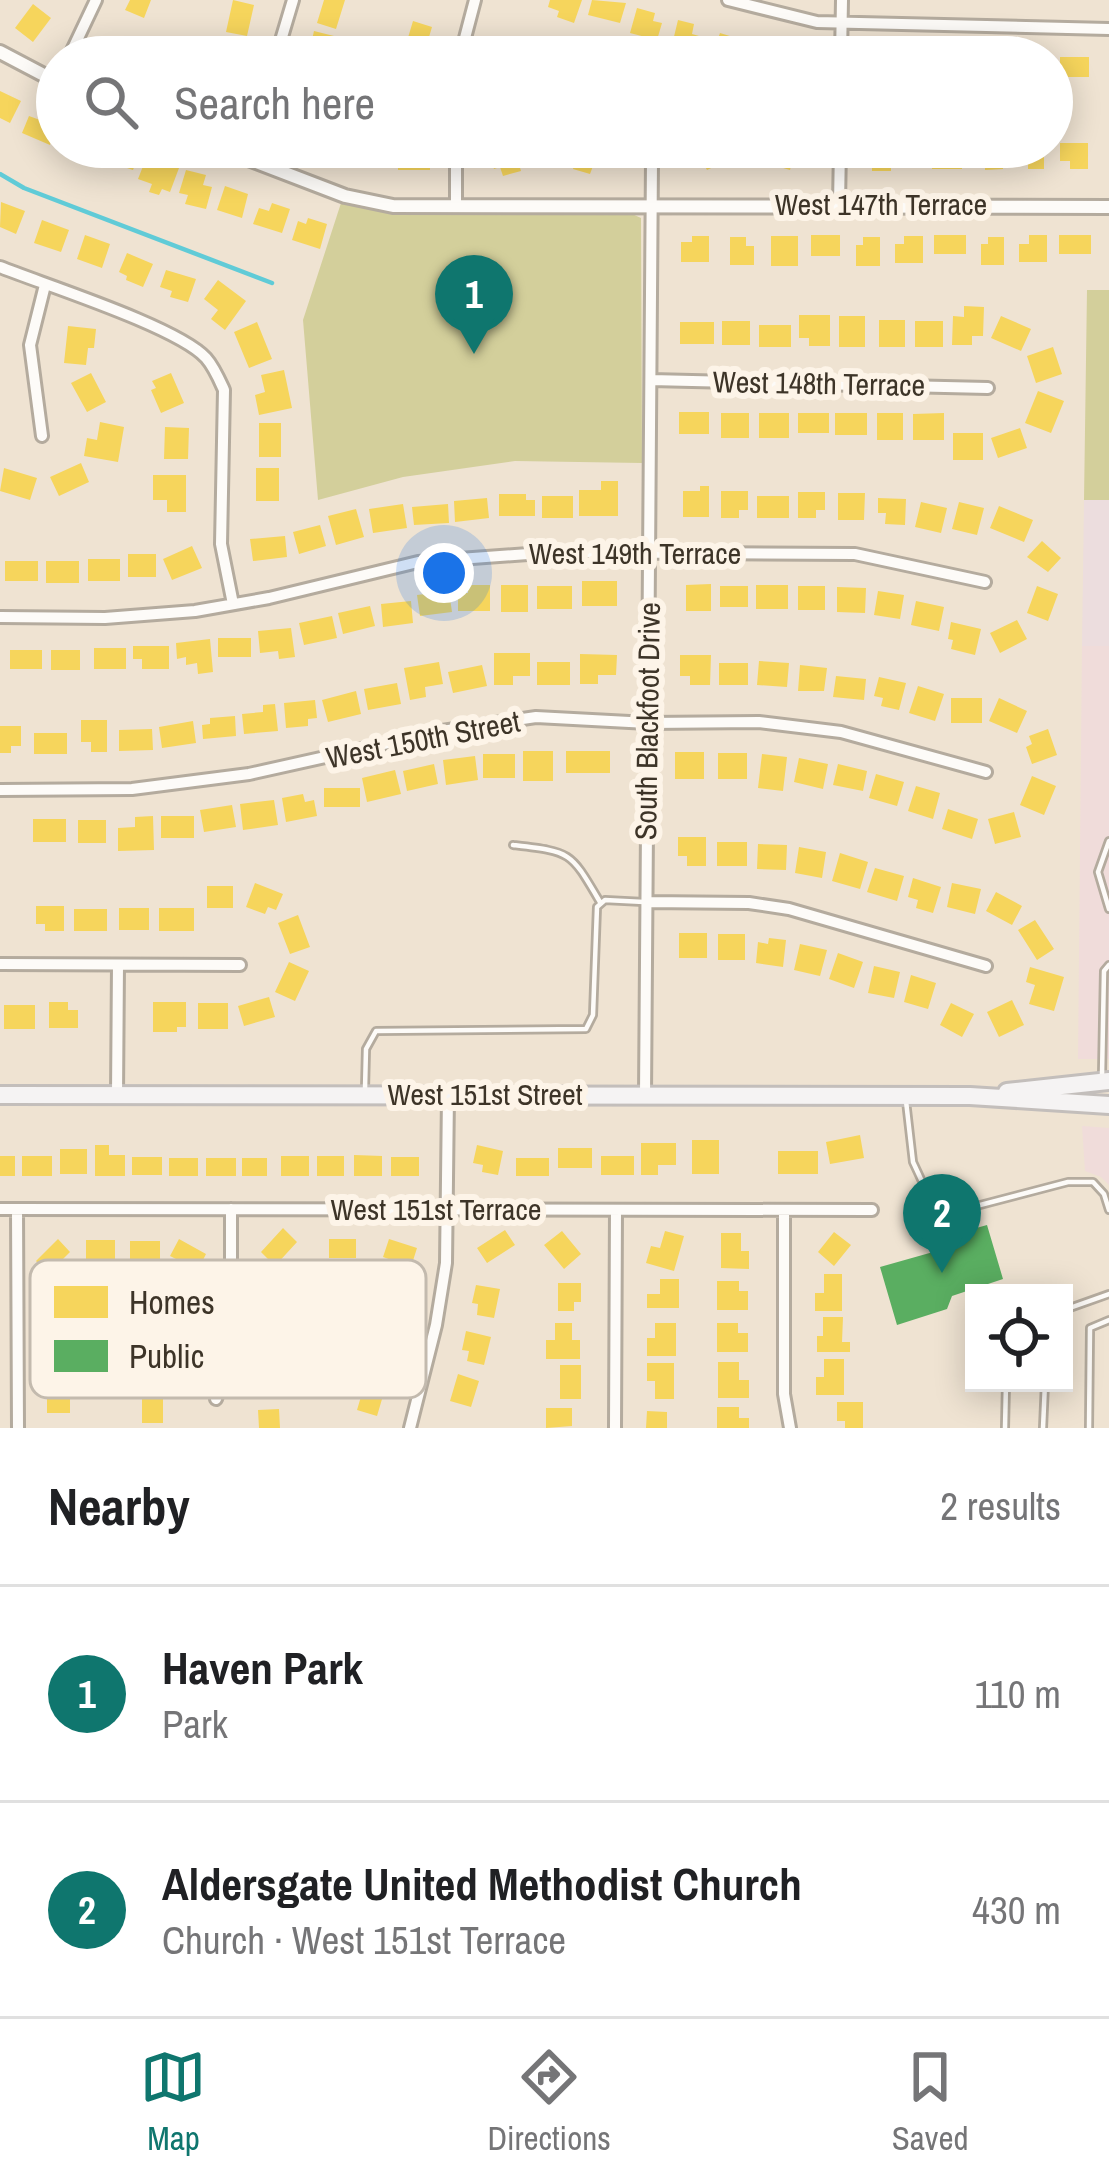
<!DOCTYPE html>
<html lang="en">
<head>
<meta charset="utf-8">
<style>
	body { margin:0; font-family:"Archivo Narrow",sans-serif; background:#f6f6f6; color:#202124 }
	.controls { position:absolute; right:36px; bottom:36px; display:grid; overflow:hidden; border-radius:0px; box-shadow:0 6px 30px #0003 }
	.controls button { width:108px; height:108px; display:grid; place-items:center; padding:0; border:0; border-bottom:3px solid #e0e0e0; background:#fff; color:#202124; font:60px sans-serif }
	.you { position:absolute; left:444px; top:573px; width:42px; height:42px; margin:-30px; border:9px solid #fff; border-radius:50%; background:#1a73e8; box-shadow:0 0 0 18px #1a73e833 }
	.badge { display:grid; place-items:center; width:78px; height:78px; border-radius:50%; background:#0f766e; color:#fff; font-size:39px; font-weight:700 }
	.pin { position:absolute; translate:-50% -99px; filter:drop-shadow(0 3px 6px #0008) }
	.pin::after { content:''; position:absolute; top:63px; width:42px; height:36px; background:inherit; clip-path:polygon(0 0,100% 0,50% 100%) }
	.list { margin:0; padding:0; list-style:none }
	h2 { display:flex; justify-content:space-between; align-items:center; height:156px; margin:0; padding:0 48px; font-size:51px }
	h2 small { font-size:39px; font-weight:400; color:#757577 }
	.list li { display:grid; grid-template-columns:78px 1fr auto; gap:36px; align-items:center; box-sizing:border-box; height:216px; padding:0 48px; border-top:3px solid #e0e0e0 }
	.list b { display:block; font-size:45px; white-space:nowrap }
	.list p { margin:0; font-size:39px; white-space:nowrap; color:#757577 }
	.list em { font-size:39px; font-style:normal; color:#757577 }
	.icon { flex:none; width:66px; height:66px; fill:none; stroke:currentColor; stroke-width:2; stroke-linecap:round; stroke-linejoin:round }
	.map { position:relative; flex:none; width:1109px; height:1428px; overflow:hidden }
	.search { position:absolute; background:#fff; box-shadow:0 6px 30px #0003; left:36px; right:36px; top:36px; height:132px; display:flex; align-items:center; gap:30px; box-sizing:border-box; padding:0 42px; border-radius:66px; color:#757577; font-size:45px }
	.sheet { height:588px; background:#fff }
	nav { display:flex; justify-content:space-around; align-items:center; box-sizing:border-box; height:168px; border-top:3px solid #e0e0e0; background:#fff; font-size:33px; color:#757577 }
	nav a { display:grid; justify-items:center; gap:6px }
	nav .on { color:#0f766e }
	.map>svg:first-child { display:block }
	.commercial { fill:#f0dcda }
	.education { fill:#ecddde }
	.green { fill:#d3cf9b }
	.homes { fill:#f6d55c }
	.public { fill:#5aae61 }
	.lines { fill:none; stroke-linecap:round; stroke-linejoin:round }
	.stream { stroke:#60cbd7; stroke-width:4.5 }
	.service-casing { stroke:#b4ab9e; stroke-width:10 }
	.minor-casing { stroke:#b4ab9e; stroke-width:16 }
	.tertiary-casing { stroke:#b4ab9e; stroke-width:18 }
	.primary-casing { stroke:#c3bebb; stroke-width:22 }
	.service { stroke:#fdfbf8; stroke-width:4.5 }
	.minor { stroke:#fdfbf8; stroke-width:10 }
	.tertiary { stroke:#fdfbf8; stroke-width:12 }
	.primary { stroke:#f5f3f3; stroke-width:16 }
	.labels { text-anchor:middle; stroke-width:12; stroke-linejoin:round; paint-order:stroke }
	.street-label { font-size:30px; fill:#3d3428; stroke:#fdf4e8 }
	.key { fill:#fdf4e8; stroke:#c3baae; stroke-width:3 }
	.key-label { font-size:33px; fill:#3d3428 }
</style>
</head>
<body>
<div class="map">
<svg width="1109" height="1428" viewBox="0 0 1109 1428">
	<rect width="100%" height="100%" fill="#efe3d2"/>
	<path class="commercial" d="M1082,646H1109V1059H1078Z
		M1082,1126L1109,1128V1185L1101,1177L1085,1171Z"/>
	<path class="education" d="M1084,500H1109V646H1082Z"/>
	<path class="green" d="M341,203L389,212L630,213L641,218L642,463L515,461L403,477L318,500L303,320Z
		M1087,290H1109V500H1084Z"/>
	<path class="homes" d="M130,0H151L144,18L125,10Z
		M233,0L254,5L247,36L226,32Z
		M324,0H345L336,29L317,23Z
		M550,0H582L574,23L557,17L559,11L548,7Z
		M592,0L626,3L620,23L588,15Z
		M33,4L51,18L33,42L15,28Z
		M637,8L655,13L653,21L662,23L657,40L630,33Z
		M678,20L694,24L692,34L699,36L694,55L671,49Z
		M413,21L432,27L423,57L404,51Z
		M314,31L338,37L333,57H308Z
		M720,33L746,41L740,57L712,56Z
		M496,40L526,46L524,57L493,55Z
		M225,41L244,47L240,57H219Z
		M103,43L137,57H97Z
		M1060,57H1089V77H1060Z
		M0,91L21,101L10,123L0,118Z
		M43,112L57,118L50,145L22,133L29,116L40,120Z
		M1060,143H1088V169H1070V161H1060Z
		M108,147L140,151L133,170L103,160Z
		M349,147H375L371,167L354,164L356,154L348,153Z
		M498,147H514L521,171L503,176L500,167L494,169L488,150Z
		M579,147L605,150L600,168L593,166L590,174L573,169Z
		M695,147H724L730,159L707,170Z
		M778,147H805L800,165L792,162L790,170L773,165Z
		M872,147H891V171H872Z
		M932,147H952V152H962V169H932Z
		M975,147H1003V169L985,170V160H976Z
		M1021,147H1044V169H1028V160H1021Z
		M398,150H430V170H398Z
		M147,156L179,168L170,192L162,189L159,195L149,192L152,184L138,179Z
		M186,170L206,175L203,185L212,187L206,209L185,204L188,195L179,193Z
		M225,186L248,194L242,218L217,210Z
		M1,202L25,211L16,234L0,227Z
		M272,203L290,209L282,233L253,224L259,208L269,211Z
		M308,218L327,224L320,249L292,240L298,221L306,224Z
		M42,220L69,230L61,252L34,243Z
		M85,235L110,244L102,268L77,259Z
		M811,235H840V256H811Z
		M934,235H966V254H934Z
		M1029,235H1047V262H1019V244H1029Z
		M1059,235H1091V254H1059Z
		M692,236H709V262H681V242H692Z
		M771,236H798V266H771Z
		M904,236H923V263H895V244H904Z
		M730,237H746V246H754V265H730Z
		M863,237H880V266H856V245H863Z
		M988,237H1004V265H981V244H988Z
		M127,253L153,264L143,287L126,280L127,276L119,272Z
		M166,270L196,279L188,302L170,297L172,291L160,287Z
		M218,280L246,301L225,330L211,319L218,310L204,299Z
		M964,306L984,307L983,336H972V345H952L953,316L964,317Z
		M799,315H830V346H809V338H799Z
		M839,316H865V347H839Z
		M1001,316L1031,329L1021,351L991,338Z
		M879,320H905V347H879Z
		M722,321H750V345H722Z
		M915,321H943V347H915Z
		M257,322L272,359L249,368L234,332Z
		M680,322H714V344H680Z
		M759,325H791V347H759Z
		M68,326L96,329L94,348H88L86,365L64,363Z
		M1053,347L1062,374L1036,383L1027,356Z
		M284,370L292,408L259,415L255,395L265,392L261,375Z
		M91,373L106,402L87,412L71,383Z
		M171,373L184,403L161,413L151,390L156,388L152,381Z
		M1038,391L1064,401L1051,433L1025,423Z
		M679,412H709V434H679Z
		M721,413H749V438H721Z
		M759,413H789V438H759Z
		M798,413H829V433H798Z
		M835,413H867V435H835Z
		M877,413H903V440H877Z
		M944,413V440H913V414Z
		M100,422L124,427L118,462L84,456L87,438L97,440Z
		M259,423H281V457H259Z
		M165,427L189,428L188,459H164Z
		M1020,428L1027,448L998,458L991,438Z
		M953,433H983V460H953Z
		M81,463L89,482L59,496L50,477Z
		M4,468L37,478L30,500L0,491Z
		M256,468H279V501H256Z
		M153,475H186V512H167V500H153Z
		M601,481H618V516H579V490H601Z
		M700,486H709V517H683V491H700Z
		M721,491H748V510H739V518H721Z
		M798,492H825V510H816V518H798Z
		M838,493H865L864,520H838Z
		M499,494H526V500H535V516H499Z
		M542,496H573V518H542Z
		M757,496H789V518H757Z
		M487,498L489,518L455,522L454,501Z
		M878,498L906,499L905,525L885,524L886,513H878Z
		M921,502L947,508L941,533L915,527Z
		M959,502L984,508L977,535L952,529Z
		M403,504L407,528L373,533L369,509Z
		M448,504L449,523L414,525L412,507Z
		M999,506L1033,520L1024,542L990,528Z
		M356,509L364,537L336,545L328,516Z
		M320,525L326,546L299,554L293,532Z
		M285,536L287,557L253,561L250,539Z
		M1042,541L1061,558L1048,572L1027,557Z
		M192,546L202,568L172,580L163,559Z
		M128,554H156V577H128Z
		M88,559H120V581H88Z
		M5,561H38V581H5Z
		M46,561H79V583H46Z
		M582,581H617V606H582Z
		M711,584V611H686V585Z
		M468,585H490V611H458V593H468Z
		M501,585H528V612H501Z
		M756,585H788V609H756Z
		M537,586H572V609H537Z
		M720,586H748V607H720Z
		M798,586H825V610H798Z
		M1037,586L1058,594L1048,621L1027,613Z
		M837,587L866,588L865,613L837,612Z
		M449,591L452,612L420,616L417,595Z
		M878,591L904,595L900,619L874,615Z
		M411,601L413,623L383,627L381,604Z
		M916,601L944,607L939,631L911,625Z
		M370,606L375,626L343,634L338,613Z
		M332,616L337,638L304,645L299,623Z
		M1017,620L1027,639L1000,653L990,633Z
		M951,622L981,629L975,655L951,649L953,640L948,639Z
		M291,628L295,657L279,659L278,651L260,653L258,631Z
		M218,638H251V657H218Z
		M210,639L213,672L198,674L197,663L186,665V657L177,659L176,643Z
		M133,646H169V669H142V659H133Z
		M94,648H126V669H94Z
		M10,650H42V669H10Z
		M51,650H80V670H51Z
		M494,653H530V676H513V685H494Z
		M580,654L617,655L616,675H598V684H580Z
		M680,655H711L710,685H690V676H680Z
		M759,661L789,663L787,687L757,685Z
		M439,662L443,684L425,687L426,697L410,700L404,668Z
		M537,662H570V685H537Z
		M719,663H748V685H719Z
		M482,665L487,686L453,693L448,672Z
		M800,665L827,668L824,691H798Z
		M836,676L866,679L864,700L833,697Z
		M879,677L906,683L899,710L881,706L883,698L874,696Z
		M397,683L401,704L368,710L364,689Z
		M918,686L944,694L935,721L909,713Z
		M356,691L361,714L328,722L322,700Z
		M951,698H982V723H951Z
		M999,698L1027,711L1017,733L989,721Z
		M315,700L317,718L308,719V726L286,728L284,703Z
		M275,704L278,731L244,734L242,714L263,712V705Z
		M235,716L236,736L203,739L202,725L210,724V718Z
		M81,720H107V752H91V742H81Z
		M193,721L196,743L162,748L159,727Z
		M0,726H21V746H11V753H0Z
		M152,729L153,750L119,751V730Z
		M1048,729L1057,755L1032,764L1026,747L1032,744L1029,736Z
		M34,733H67V754H34Z
		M523,751H553V781H523Z
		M566,751H610V773H566Z
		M675,752H704V779H675Z
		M718,753H747V779H718Z
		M483,754H515V778H483Z
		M762,754L787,757L783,791L758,788Z
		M475,756L478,780L446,785L443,760Z
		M799,758L828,764L823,789L794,782Z
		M434,764L438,784L407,791L403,771Z
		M838,764L867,771L863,791L833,785Z
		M395,770L401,794L367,802L362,778Z
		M876,774L904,782L897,806L869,798Z
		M1032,776L1056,786L1044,815L1020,805Z
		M916,786L940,793L933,819L908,811Z
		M324,788H360V807H324Z
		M303,794L305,802L314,800L317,816L286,822L282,798Z
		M274,800L278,825L243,830L240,804Z
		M232,805L236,827L204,832L200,810Z
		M948,809L978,819L972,839L942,829Z
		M1014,812L1021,837L995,844L988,819Z
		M153,816L154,850L118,851V828L135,827V817Z
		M161,816H194V838H161Z
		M33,819H66V842H33Z
		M78,820H106V843H78Z
		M678,837H706V866H687V856H678Z
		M717,842H747V866H717Z
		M758,844L787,845L786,870L757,869Z
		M799,847L826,852L822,878L795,873Z
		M840,853L868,862L860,889L832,881Z
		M875,868L904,876L897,901L867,892Z
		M913,878L941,887L933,913L916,908L918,900L908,897Z
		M255,883L283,894L276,910L268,907L265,914L246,907Z
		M952,883L981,889L975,914L947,907Z
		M207,886H233V908H207Z
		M996,892L1022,906L1012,925L986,911Z
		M36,906H64V931H45V924H36Z
		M119,908H149V930H119Z
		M159,908H194V931H159Z
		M74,909H107V931H74Z
		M298,915L310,947L290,954L278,923Z
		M1035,920L1054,949L1037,960L1018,930Z
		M679,933H707V958H679Z
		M718,934H745V960H718Z
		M769,938L786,940L783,967L756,963L758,942L768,944Z
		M800,944L827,950L820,976L794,970Z
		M838,953L863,962L854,988L829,979Z
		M289,962L309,971L295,1001L275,992Z
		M874,966L900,972L894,998L868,993Z
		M1030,967L1064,977L1054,1011L1029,1004L1035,985L1026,982Z
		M911,975L936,983L928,1009L904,1002Z
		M269,997L275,1017L244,1026L238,1006Z
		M1012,1000L1024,1025L999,1037L987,1012Z
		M49,1002H68V1010H78V1028H49Z
		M153,1002H186V1027H177V1032H153Z
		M198,1003H228V1029H198Z
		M951,1003L974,1014L962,1037L940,1025Z
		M4,1005H35V1029H4Z
		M860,1135L864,1158L830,1164L826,1142Z
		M692,1140H719V1174H692Z
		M641,1143H676V1165H658V1175H641Z
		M95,1145H109V1155H125V1176H95Z
		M477,1145L503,1151L498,1175L482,1172L483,1165L473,1163Z
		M558,1148H592V1168H558Z
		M60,1149H87V1174H60Z
		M778,1151H818V1174H778Z
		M354,1155L382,1156V1176H354Z
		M0,1156H15V1176H0Z
		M22,1156H52V1176H22Z
		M281,1156H309V1176H281Z
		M317,1156H344V1176H317Z
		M601,1156H634V1175H601Z
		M132,1157H162V1175H132Z
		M391,1157H419V1176H391Z
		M169,1158H198V1176H169Z
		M206,1158H236V1176H206Z
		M242,1158H267V1176H242Z
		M516,1158H549V1176H516Z
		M283,1228L297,1242L275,1266L261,1252Z
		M505,1230L515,1245L487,1263L477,1248Z
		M562,1231L581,1254L564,1269L544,1245Z
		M665,1231L684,1236L674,1271L646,1263L651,1246L660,1248Z
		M834,1232L851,1245L834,1266L818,1252Z
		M721,1233H741V1251H749V1269L721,1268Z
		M58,1239L70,1252L48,1274L36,1261Z
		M179,1239L206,1254L198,1270L170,1256Z
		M329,1239H356V1258H329Z
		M389,1239L417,1248L411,1267L383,1257Z
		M86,1240H115V1259H86Z
		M130,1241H160V1261H130Z
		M824,1274H842V1311H815V1293H824Z
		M660,1279H679V1308H647V1294H660Z
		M717,1281H739V1291H748V1310H717Z
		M558,1283H581V1302H574V1311H558Z
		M476,1285L500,1289L494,1318L477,1315L478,1304L472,1303Z
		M823,1317H843L842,1342H850V1352H817V1336H823Z
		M555,1323H572V1340H580V1359H546V1340H555Z
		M655,1323H676V1356H647V1338H655Z
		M717,1323H738V1333H748V1352H717Z
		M466,1331L491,1337L484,1365L467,1361L469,1351L462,1350Z
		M824,1359H844V1395H816V1377H824Z
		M718,1362H739V1380H749V1398H718Z
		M647,1363H674V1399H655V1381H647Z
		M560,1365H581V1399H560Z
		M458,1374L479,1381L471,1407L450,1401Z
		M47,1382H70V1413H47Z
		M365,1383L385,1389L377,1416L357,1410Z
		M142,1393H163V1423H142Z
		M837,1402H863V1428H845V1421H837Z
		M717,1407H739V1418H749V1428H717Z
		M546,1408H572V1426L546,1428Z
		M279,1409L280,1428H259L258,1410Z
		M647,1411L667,1412V1428H646Z"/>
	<path class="public" d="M987,1225L1003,1279L952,1296L947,1309L897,1325L880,1267L965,1243L962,1232Z"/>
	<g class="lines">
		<path class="stream" d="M0,174L24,188L272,283"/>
		<g class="service-casing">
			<path id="service" d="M1109,841L1098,872L1109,909
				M513,845C572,852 570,851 600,902
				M1102,1075L1104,971L1109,965
				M365,1089L366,1049L376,1031L586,1029L593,1015L597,907L605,900L644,902
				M906,1101L913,1162L938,1216L1068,1182H1093L1104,1194L1109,1210
				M1064,1310L1109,1294
				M1005,1428L1006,1383
				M1043,1428L1045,1383
				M1089,1428L1090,1328L1109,1320"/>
		</g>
		<g class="minor-casing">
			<path id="minor" d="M728,0L817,22L1109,29
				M69,57L96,0
				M276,57L293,0
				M460,57L475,0
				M841,57L842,0
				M456,147V206
				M839,204L840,147
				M0,267C45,285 178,327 206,358C214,367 219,379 224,390L221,544L233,604
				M651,380L988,388
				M42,436L30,345L45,285
				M0,617L105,618L195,611L269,598L418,562L555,552L855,554L985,582
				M0,790L132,789L249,774L442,731L536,717L648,723L759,722L841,732L986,772
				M646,902L749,903L789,909L986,966
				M0,964L240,965
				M117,1095L118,965
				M645,1095L652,160
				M0,1209L872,1210
				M17,1209L18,1428
				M784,1210V1394L790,1428
				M216,1399L231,1354V1209
				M410,1428L436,1325L446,1263L448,1095
				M615,1428L616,1210"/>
		</g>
		<g class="tertiary-casing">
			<path id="tertiary" d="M0,52L57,82
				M217,147L345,196L393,206L1109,207"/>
		</g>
		<g class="primary-casing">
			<path id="primary" d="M1007,1092L1109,1081
				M0,1095L970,1096L1109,1105"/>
		</g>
		<use href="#service" class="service"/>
		<use href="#minor" class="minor"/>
		<use href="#tertiary" class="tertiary"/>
		<use href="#primary" class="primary"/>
	</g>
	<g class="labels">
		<g class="street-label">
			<text x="881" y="215">West 147th Terrace</text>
			<text transform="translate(819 384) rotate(1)" y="10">West 148th Terrace</text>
			<text x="635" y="564">West 149th Terrace</text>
			<text transform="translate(648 721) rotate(-89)" y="10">South Blackfoot Drive</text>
			<text transform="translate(423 740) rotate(-11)" y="10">West 150th Street</text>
			<text x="485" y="1105">West 151st Street</text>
			<text x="436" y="1220">West 151st Terrace</text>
		</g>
	</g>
	<rect x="30" y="1260" width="396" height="138" rx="18" class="key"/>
	<rect x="54" y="1286" width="54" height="32" fill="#f6d55c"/>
	<rect x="54" y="1340" width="54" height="32" fill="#5aae61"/>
	<g class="key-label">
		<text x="129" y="1314">Homes</text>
		<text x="129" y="1368">Public</text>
	</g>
</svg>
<div class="controls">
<button><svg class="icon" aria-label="locate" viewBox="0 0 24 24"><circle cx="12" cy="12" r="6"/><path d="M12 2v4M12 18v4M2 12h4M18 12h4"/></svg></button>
</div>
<div class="you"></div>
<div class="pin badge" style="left:474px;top:354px">1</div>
<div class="pin badge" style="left:942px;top:1273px">2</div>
<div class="search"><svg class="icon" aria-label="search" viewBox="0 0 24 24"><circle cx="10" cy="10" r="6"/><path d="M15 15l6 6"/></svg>Search here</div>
</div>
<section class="sheet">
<h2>Nearby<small>2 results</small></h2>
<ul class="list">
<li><span class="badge">1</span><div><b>Haven Park</b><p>Park</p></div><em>110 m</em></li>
<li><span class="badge">2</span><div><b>Aldersgate United Methodist Church</b><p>Church · West 151st Terrace</p></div><em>430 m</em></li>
</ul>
</section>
<nav>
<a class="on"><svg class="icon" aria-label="map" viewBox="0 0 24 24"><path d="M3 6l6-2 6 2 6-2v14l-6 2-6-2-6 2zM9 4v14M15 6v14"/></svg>Map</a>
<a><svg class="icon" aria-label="directions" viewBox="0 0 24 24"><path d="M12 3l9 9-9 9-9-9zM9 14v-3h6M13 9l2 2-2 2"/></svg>Directions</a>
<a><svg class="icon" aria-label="saved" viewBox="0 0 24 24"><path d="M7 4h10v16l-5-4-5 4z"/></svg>Saved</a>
</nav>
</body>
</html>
